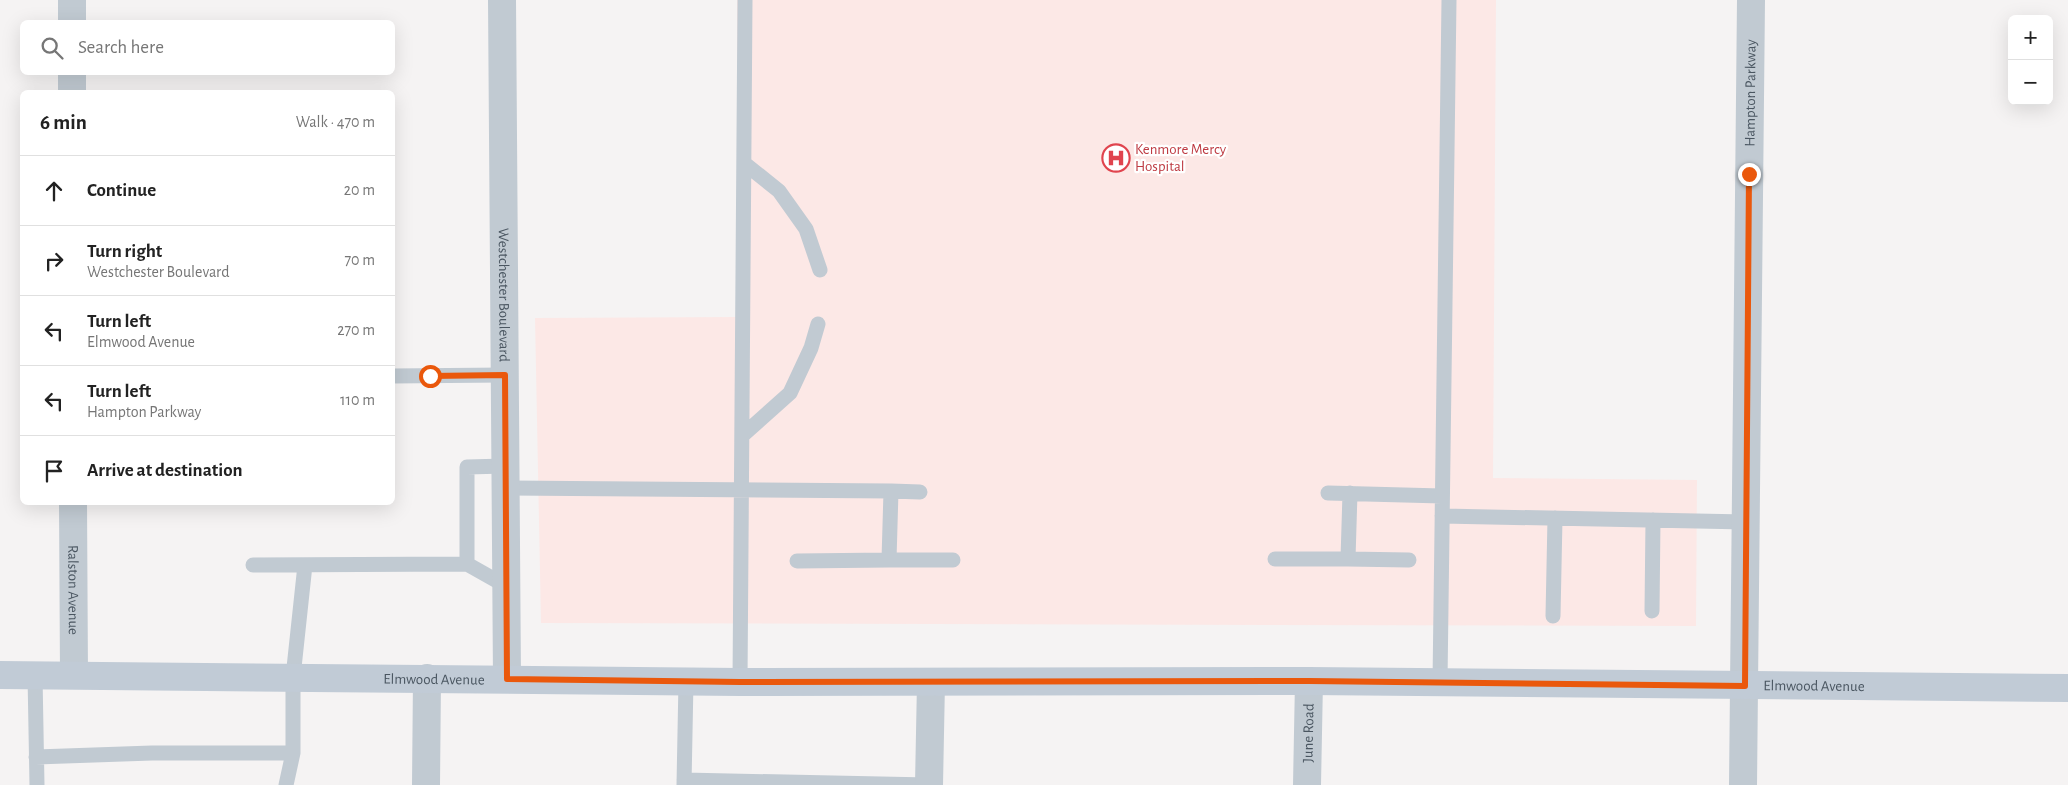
<!DOCTYPE html>
<html lang="en">
<head>
<meta charset="utf-8">
<style>
	body { margin:0; font-family:"Alegreya Sans",sans-serif; background:#f2f2f2; color:#222 }
	.controls { position:absolute; right:15px; top:15px; display:grid; overflow:hidden; border-radius:8px; box-shadow:0 5px 20px #0002 }
	.controls button { width:45px; height:45px; display:grid; place-items:center; padding:0; border:0; border-bottom:1px solid #e0e0e0; background:#fff; color:#222; font:25px sans-serif }
	.stop { position:absolute; width:15px; height:15px; margin:-11px; border:4px solid #ea580c; border-radius:50%; background:#fff }
	.stop.end { background:#ea580c; border-color:#fff; box-shadow:0 1px 5px #0008 }
	.list { margin:0; padding:0; list-style:none }
	h2 { display:flex; justify-content:space-between; align-items:center; height:65px; margin:0; padding:0 20px; font-size:21px }
	h2 small { font-size:16px; font-weight:400; color:#767676 }
	.list li { display:grid; grid-template-columns:32px 1fr auto; gap:15px; align-items:center; box-sizing:border-box; height:70px; padding:0 20px; border-top:1px solid #e0e0e0 }
	.list b { display:block; font-size:19px; white-space:nowrap }
	.list p { margin:0; font-size:16px; white-space:nowrap; color:#767676 }
	.list em { font-size:16px; font-style:normal; color:#767676 }
	.icon { flex:none; width:28px; height:28px; fill:none; stroke:currentColor; stroke-width:2; stroke-linecap:round; stroke-linejoin:round }
	.map { position:relative; flex:none; width:2068px; height:785px; overflow:hidden }
	.search { position:absolute; background:#fff; box-shadow:0 5px 20px #0002; left:20px; top:20px; width:375px; height:55px; display:flex; align-items:center; gap:12px; box-sizing:border-box; padding:0 18px; border-radius:8px; color:#767676; font-size:19px }
	.panel { position:absolute; background:#fff; box-shadow:0 5px 20px #0002; left:20px; top:90px; width:375px; height:415px; border-radius:8px }
	.map>svg:first-child { display:block }
	.medical { fill:#fce8e6 }
	.lines { fill:none; stroke-linecap:round; stroke-linejoin:round }
	.lane { stroke:#c1cad2; stroke-width:15 }
	.street { stroke:#c1cad2; stroke-width:28 }
	.secondary { stroke:#c1cbd6; stroke-width:28 }
	.route { stroke:#ea580c; stroke-width:6 }
	.labels { text-anchor:middle; stroke-width:4.5; stroke-linejoin:round; paint-order:stroke }
	.street-label { font-size:15px; fill:#4a5661; stroke:#fff }
	.health-label { font-size:15px; fill:#be3a42; stroke:#fff; text-anchor:start }
</style>
</head>
<body>
<div class="map">
<svg width="2068" height="785" viewBox="0 0 2068 785">
	<rect width="100%" height="100%" fill="#f5f3f3"/>
	<path class="medical" d="M737,0H1496L1493,478L1697,480L1696,626L541,623L535,318L737,317Z"/>
	<g class="lines">
		<path class="lane" d="M744,163L779,191L806,229L820,270
			M392,376L505,375
			M743,435L790,393L811,348L818,324
			M505,488L891,491L889,560L797,561
			M891,491L920,492
			M1328,493L1442,496
			M1350,493L1348,559L1409,560
			M1442,516L1746,522
			M1275,559H1348
			M889,560H953
			M467,564V467L505,466
			M253,565L467,564L506,586
			M1652,611L1653,520
			M1553,616L1555,518
			M35,675L37,785
			M740,682L745,0
			M1440,682L1449,0
			M36,757L152,753H293V677L305,565
			M684,780L929,785
			M286,785L293,753
			M684,785L686,681"/>
		<g class="street">
			<path d="M72,0V22"/>
			<path id="s1" d="M502,0L507,679"/>
			<path d="M72,72V92"/>
			<path id="s2" d="M73,502L74,675"/>
			<path d="M426,785L427,678"/>
			<path d="M929,785L931,682"/>
			<path id="s3" d="M1307,785L1309,681"/>
			<path id="s4" d="M1743,785L1751,0"/>
		</g>
		<path class="secondary" id="s5" d="M0,675L740,682L1309,681L2068,688"/>
	</g>
	<g class="lines">
		<path class="route" d="M430,376L505,375L507,679L740,682L1309,681L1745,686L1749,174"/>
	</g>
	<defs>
		<g id="hospital-ring" transform="scale(1.4375)"><circle r="9.5" fill="#fff" stroke="#e0444e" stroke-width="1.5"/><path d="M-5-5h3v3.5h4V-5h3V5h-3V1.5h-4V5h-3Z" fill="#e0444e"/></g>
	</defs>
	<g fill-rule="evenodd">
		<use href="#hospital-ring" x="1116" y="158"/>
	</g>
	<g class="labels">
		<g class="street-label">
			<text dy="5" stroke="none"><textPath href="#s4" startOffset="692">Hampton Parkway</textPath></text>
			<text dy="5" stroke="none"><textPath href="#s1" startOffset="295">Westchester Boulevard</textPath></text>
			<text dy="5" stroke="none"><textPath href="#s2" startOffset="88">Ralston Avenue</textPath></text>
			<text dy="5" stroke="none"><textPath href="#s5" startOffset="434">Elmwood Avenue</textPath></text>
			<text dy="5" stroke="none"><textPath href="#s5" startOffset="1814">Elmwood Avenue</textPath></text>
			<text dy="5" stroke="none"><textPath href="#s3" startOffset="52">June Road</textPath></text>
		</g>
		<g class="health-label">
			<text x="1135" y="154">Kenmore Mercy<tspan x="1135" dy="17">Hospital</tspan></text>
		</g>
	</g>
</svg>
<div class="controls">
<button>+</button>
<button>−</button>
</div>
<div class="stop" style="left:430px;top:376px"></div>
<div class="stop end" style="left:1749px;top:174px"></div>
<div class="search"><svg class="icon" aria-label="search" viewBox="0 0 24 24"><circle cx="10" cy="10" r="6"/><path d="M15 15l6 6"/></svg>Search here</div>
<section class="panel">
<h2>6 min<small>Walk · 470 m</small></h2>
<ul class="list">
<li><svg class="icon" aria-label="ahead" viewBox="0 0 24 24"><path d="M12 20V5M6 11l6-6 6 6"/></svg><div><b>Continue</b></div><em>20 m</em></li>
<li><svg class="icon" aria-label="right" viewBox="0 0 24 24"><path d="M7 20v-9h11M14 6l5 5-5 5"/></svg><div><b>Turn right</b><p>Westchester Boulevard</p></div><em>70 m</em></li>
<li><svg class="icon" aria-label="left" viewBox="0 0 24 24"><path d="M17 20v-9H6M10 6l-5 5 5 5"/></svg><div><b>Turn left</b><p>Elmwood Avenue</p></div><em>270 m</em></li>
<li><svg class="icon" aria-label="left" viewBox="0 0 24 24"><path d="M17 20v-9H6M10 6l-5 5 5 5"/></svg><div><b>Turn left</b><p>Hampton Parkway</p></div><em>110 m</em></li>
<li><svg class="icon" aria-label="arrive" viewBox="0 0 24 24"><path d="M6 21V4h12l-3 4 3 4H6"/></svg><div><b>Arrive at destination</b></div></li>
</ul>
</section>
</div>
</body>
</html>
